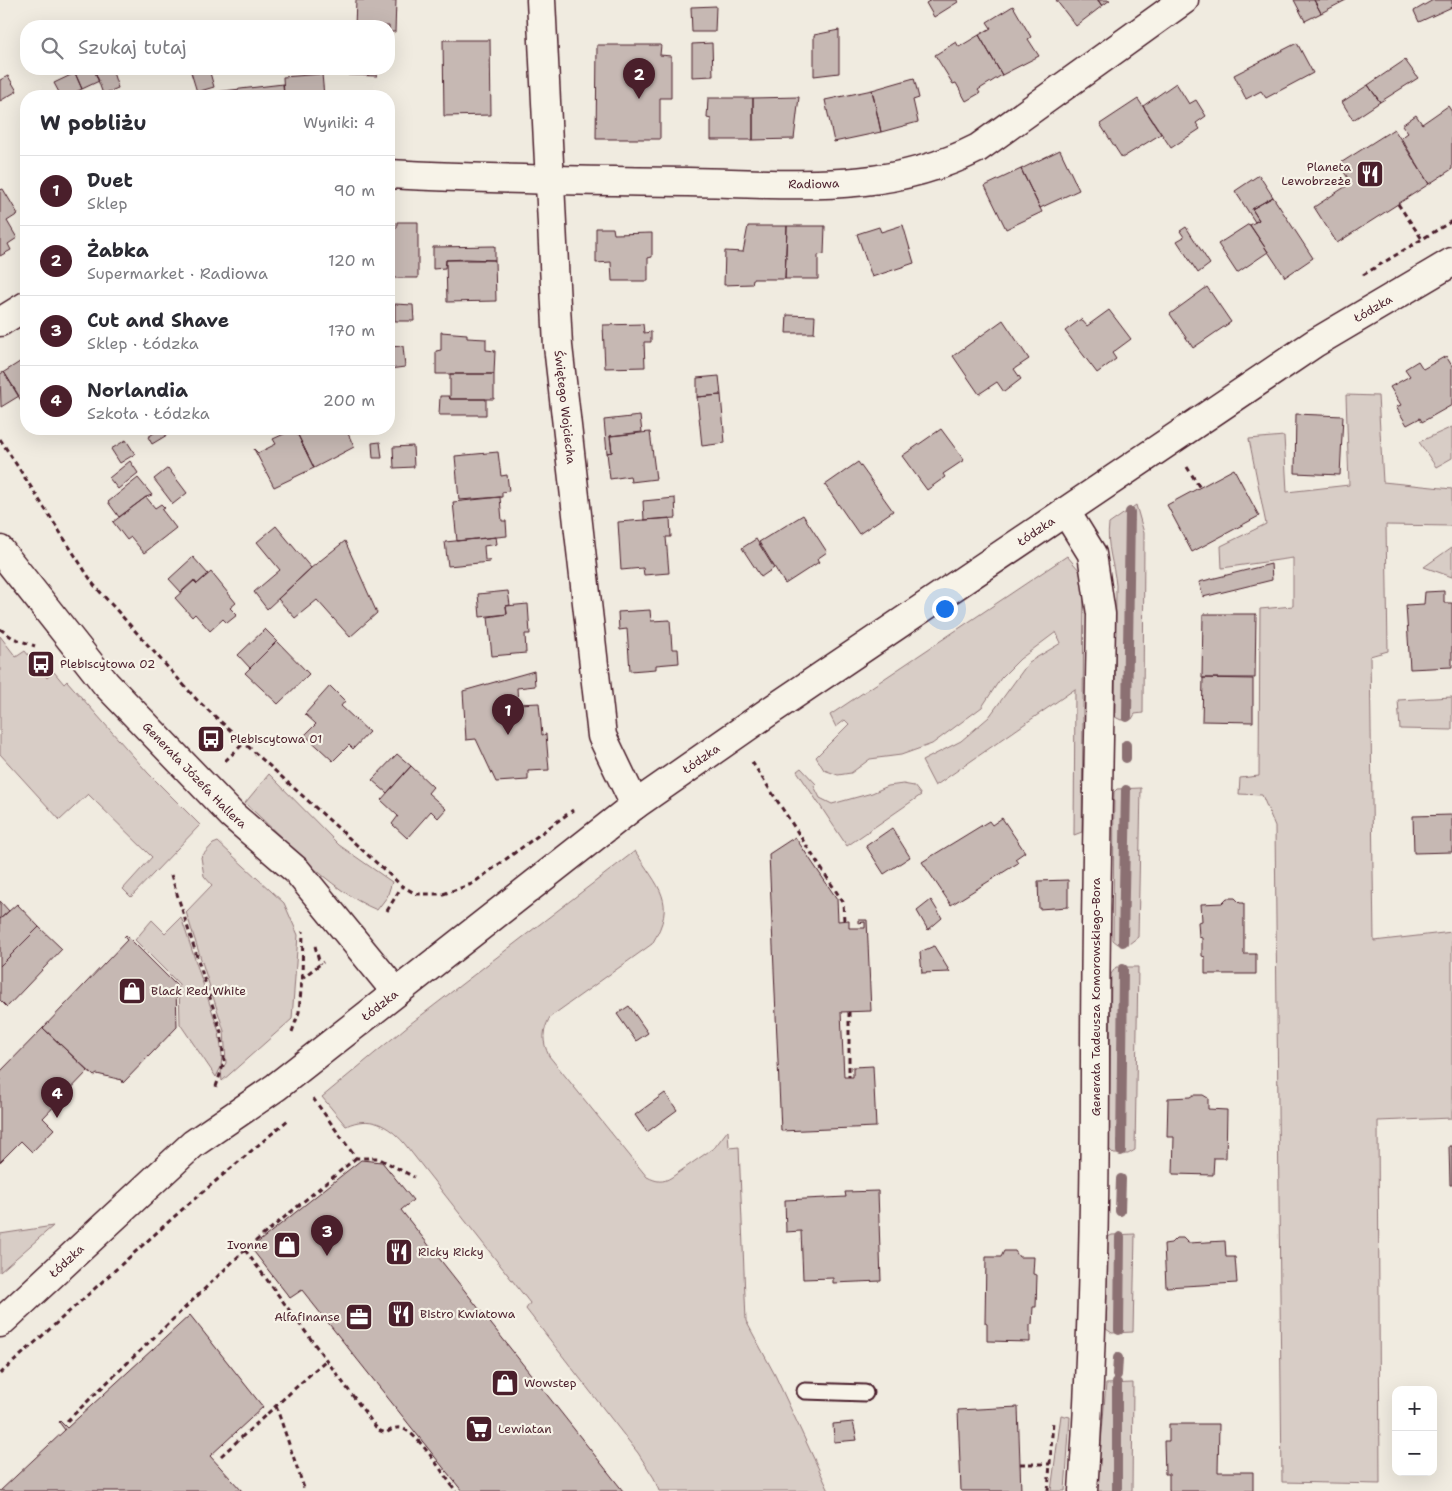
<!DOCTYPE html>
<html lang="pl">
<head>
<meta charset="utf-8">
<style>
	body { margin:0; font-family:"Shantell Sans",sans-serif; background:#f2f2f3; color:#2b2b33 }
	.controls { position:absolute; right:15px; bottom:15px; display:grid; overflow:hidden; border-radius:10px; box-shadow:0 5px 20px #0002 }
	.controls button { width:45px; height:45px; display:grid; place-items:center; padding:0; border:0; border-bottom:1px solid #e1e1e2; background:#fff; color:#2b2b33; font:25px sans-serif }
	.you { position:absolute; left:944px; top:608px; width:18px; height:18px; margin:-12px; border:4px solid #fff; border-radius:50%; background:#1a73e8; box-shadow:0 0 0 8px #1a73e833 }
	.badge { display:grid; place-items:center; width:32px; height:32px; border-radius:50%; background:#4a1f2b; color:#fff; font-size:16px; font-weight:700 }
	.pin { position:absolute; translate:-50% -41px; filter:drop-shadow(0 1px 2px #0008) }
	.pin::after { content:''; position:absolute; top:26px; width:18px; height:15px; background:inherit; clip-path:polygon(0 0,100% 0,50% 100%) }
	.list { margin:0; padding:0; list-style:none }
	h2 { display:flex; justify-content:space-between; align-items:center; height:65px; margin:0; padding:0 20px; font-size:21px }
	h2 small { font-size:16px; font-weight:400; color:#7c7c81 }
	.list li { display:grid; grid-template-columns:32px 1fr auto; gap:15px; align-items:center; box-sizing:border-box; height:70px; padding:0 20px; border-top:1px solid #e1e1e2 }
	.list b { display:block; font-size:19px; white-space:nowrap }
	.list p { margin:0; font-size:16px; white-space:nowrap; color:#7c7c81 }
	.list em { font-size:16px; font-style:normal; color:#7c7c81 }
	.icon { flex:none; width:28px; height:28px; fill:none; stroke:currentColor; stroke-width:2; stroke-linecap:round; stroke-linejoin:round }
	.map { position:relative; flex:none; width:1452px; height:1491px; overflow:hidden }
	.search { position:absolute; background:#fff; box-shadow:0 5px 20px #0002; left:20px; top:20px; width:375px; height:55px; display:flex; align-items:center; gap:12px; box-sizing:border-box; padding:0 18px; border-radius:20px; color:#7c7c81; font-size:19px }
	.panel { position:absolute; background:#fff; box-shadow:0 5px 20px #0002; left:20px; top:90px; width:375px; height:345px; border-radius:20px }
	.map>svg:first-child { display:block }
	.green { fill:#d8cdc6; stroke:#917678 }
	.lines { fill:none; stroke-linecap:round; stroke-linejoin:round }
	.stream { stroke:#8b6f72; stroke-width:10 }
	.building { fill:#c6b8b3; stroke:#4a1f2b }
	.lane-casing { stroke:#4a1f2b; stroke-width:19 }
	.street-casing { stroke:#4a1f2b; stroke-width:31 }
	.secondary-casing { stroke:#4a1f2b; stroke-width:31 }
	.path { stroke:#4a1f2b; stroke-width:3; stroke-dasharray:5 4; stroke-linecap:butt }
	.lane { stroke:#f7f3e8; stroke-width:15 }
	.street { stroke:#f7f3e8; stroke-width:28 }
	.secondary { stroke:#f7f3e8; stroke-width:28 }
	.labels { text-anchor:middle; stroke-width:4.5; stroke-linejoin:round; paint-order:stroke }
	.poi-label { font-size:12px; fill:#4a1f2b; stroke:#f7f3e8; text-anchor:start }
	.street-label { font-size:12px; fill:#4a1f2b; stroke:#f7f3e8 }
</style>
</head>
<body>
<div class="map">
<svg width="1452" height="1491" viewBox="0 0 1452 1491">
	<rect width="100%" height="100%" fill="#f0ebe0"/>
	<filter id="ink" filterUnits="userSpaceOnUse"><feTurbulence type="fractalNoise" baseFrequency=".02" numOctaves="2"/><feDisplacementMap in="SourceGraphic" scale="10" xChannelSelector="R" yChannelSelector="G"/><feConvolveMatrix kernelMatrix="1 2 1 2 8 2 1 2 1" color-interpolation-filters="sRGB"/></filter>
	<g filter="url(#ink)">
		<path class="green" d="M1346,395L1378,396L1383,482L1452,489V526L1386,525L1388,651L1370,656L1374,941L1452,932V1118L1378,1121L1380,1484L1282,1482L1275,826L1262,795L1239,794L1240,778L1259,776L1260,609L1293,606V558L1222,568L1221,546L1266,524L1249,439L1284,436L1287,492L1349,485Z
			M1452,427V458L1436,467L1419,442Z
			M1136,505L1144,533L1143,713L1135,714L1132,719L1121,720L1115,717L1116,585C1114,564 1106,546 1109,524Z
			M1452,547V577L1424,567Z
			M1067,556L1079,570L1084,588L1082,832L1074,835L1075,689L935,786L922,761L961,741L989,717L1029,662L1061,643L1056,632L1020,659L1001,678L982,707L932,744L901,755L870,759L851,773L838,775L824,770L816,757L849,724L845,720L836,727L830,715Z
			M0,636L16,657L25,651L47,678L54,672L64,684L67,681L148,773L200,825L131,897L123,889L152,857L88,794L60,820L0,754Z
			M1452,697V730L1400,729L1398,700Z
			M801,768L816,784L814,786L820,798L832,804L872,793L888,786L903,784L914,786L921,795L847,846L797,771Z
			M269,774L339,845L392,882L387,897L377,910C328,890 284,838 245,803Z
			M1141,788L1138,937L1129,944H1118L1113,940L1114,792L1117,789Z
			M218,842L284,903L298,935L292,1019L222,1081L221,1071L226,1063L224,1031L186,912L212,885L204,876L201,857L213,844Z
			M635,851C658,888 678,901 652,944L550,1017C542,1032 542,1041 549,1056L647,1177C657,1182 663,1183 672,1177L715,1147L728,1130L729,1148L739,1147L746,1321L775,1375L829,1491H659L654,1478L638,1453L526,1309L530,1303L404,1143C388,1125 370,1115 346,1126L322,1097L410,1024Z
			M181,917L219,1032L222,1055L221,1067L216,1077L180,1024L179,984L135,940L152,920L165,933Z
			M1116,967H1138L1135,1150L1128,1154H1114L1109,1149L1111,974Z
			M53,1226L0,1272V1234Z
			M1135,1234L1133,1332L1112,1333L1106,1329L1108,1237L1112,1235Z
			M1133,1383L1132,1491H1097L1106,1384Z
			M1061,1415L1070,1417L1065,1491H1051Z"/>
		<g class="lines">
			<path class="stream" d="M1127,717L1130,512
				M1126,758V745
				M1123,942L1126,790
				M1121,1151L1123,969
				M1120,1211L1121,1179
				M1119,1330L1120,1237
				M1117,1375L1118,1358
				M1117,1491V1383"/>
		</g>
		<path class="building" d="M356,0H396L395,32H389V26H355Z
			M931,0H957L958,2L934,17L926,3Z
			M1056,0H1098L1102,6L1076,26Z
			M1098,0H1110L1102,6Z
			M1294,0H1314L1321,13L1305,21Z
			M1314,0H1346L1321,13Z
			M1433,0H1452V7L1419,22L1414,11Z
			M716,6L715,32H692L691,7Z
			M1013,6L1031,37L1028,39L1039,56L1002,75L979,35L991,28L987,22Z
			M839,30V73L814,76V35Z
			M979,35L1002,75L978,90L980,93L966,101L956,83L953,84L935,55L956,42L959,47Z
			M443,40H490L491,115L444,116Z
			M712,43L713,76L692,77V44Z
			M1297,43L1313,73L1266,98L1261,91L1246,99L1234,75Z
			M597,45H661L660,55L671,56V98H660V139H596Z
			M1405,60L1418,78L1380,102L1368,85Z
			M85,69H94L99,81L82,89L75,73Z
			M94,69H112L118,88L103,94Z
			M190,69H209L214,87L197,92Z
			M348,69H377V76L348,75Z
			M75,73L82,89L67,96H61L54,83Z
			M322,74L324,96H284L283,77Z
			M8,76L17,91L0,101V80Z
			M914,78L919,98L913,100L918,122L881,132L872,90Z
			M1176,83L1189,104L1196,100L1206,116L1196,123L1200,129L1171,148L1143,106Z
			M283,84L284,96H216L215,92Z
			M1368,85L1380,102L1353,120L1342,102Z
			M872,90L881,132L834,142L825,100Z
			M215,92L216,96H203Z
			M799,97L794,139L753,140V98Z
			M708,98H753V140H711V119L707,118Z
			M1138,99L1161,134L1122,158L1100,124Z
			M1448,106L1452,112V169L1429,184L1401,138L1408,133L1402,125L1416,115L1422,124Z
			M1394,129L1429,184L1337,243L1314,207L1351,183L1339,164Z
			M1060,150L1079,190L1040,208L1021,169Z
			M1021,169L1042,212L1006,229L985,186Z
			M1259,175L1273,197L1252,209L1259,220L1255,222L1235,191Z
			M3,189L18,214L7,221L17,238L8,244L11,250L0,256V190Z
			M1273,197L1313,258L1285,277L1250,225L1259,220L1252,209Z
			M397,222H418V278H389V228H397Z
			M1249,224L1268,252L1237,273L1218,244Z
			M903,225L914,263L872,277L857,234L879,227L881,232Z
			M748,226H787L785,279H753L752,284L724,285L725,251L743,252Z
			M787,226H825L824,254L818,255V279H785Z
			M1186,227L1210,264L1198,273L1177,241L1184,237L1180,231Z
			M596,228H613L614,234L652,233V257L648,258V281H612L611,262L596,263Z
			M495,246V260H446L445,268L433,269V247Z
			M466,259L495,260L496,301L447,302L446,260Z
			M1207,287L1231,322L1193,348L1170,314Z
			M395,304L413,305L414,321H395Z
			M1109,310L1131,339L1112,353L1116,359L1097,373L1065,331L1081,319L1087,326Z
			M787,315L815,316L814,333H786Z
			M1003,320L1029,359L1014,369L1021,379L1004,392L997,382L979,394L953,356Z
			M643,324L644,333L651,332V342H644L645,367L605,368L603,325Z
			M441,332L467,334V338L486,339V350L495,351L494,374H436V351L441,350Z
			M403,346L405,367L389,369V347Z
			M1446,356L1452,366V405L1422,422L1420,418L1407,425L1396,407L1401,405L1390,387L1410,376L1405,369L1418,361L1423,369Z
			M26,358V409L4,372Z
			M4,372L19,396L1,407L0,374Z
			M450,374H494V399H450Z
			M719,376L721,395L697,397V378Z
			M721,395L725,443L702,446L697,397Z
			M440,396H449L450,399H486V415H439Z
			M1296,414L1343,416L1340,475L1295,473Z
			M640,416L642,432L610,436L612,452L607,453L604,420Z
			M39,429H52L42,434Z
			M160,429H163L167,435L152,444L148,437Z
			M295,429H346L354,447L314,468Z
			M295,429L314,468L274,487L254,449L258,453L276,444L273,439Z
			M941,429L964,460L943,474L945,477L927,490L902,456Z
			M650,432L656,479L631,482L630,476L610,479L607,453L612,452L610,436Z
			M126,440L135,454L120,463L111,449Z
			M380,442L382,458H373L372,443Z
			M413,446L414,467L394,468L393,447Z
			M498,452L501,476L507,475L509,491L502,492V497H500L459,500L455,456Z
			M130,461L138,473L118,489L109,478Z
			M858,462L893,511L859,534L825,485Z
			M168,468L187,493L173,504L154,479Z
			M1234,469L1259,516L1192,552L1167,505Z
			M138,478L152,495L146,497L119,517L108,502Z
			M146,497L155,508L161,504L165,508L162,510L176,528L144,553L131,537L127,540L113,522Z
			M500,497L502,521H506L507,536L457,541L453,502Z
			M675,498L676,518L644,520L643,501Z
			M803,515L827,552L817,559L819,562L785,584L759,542Z
			M670,518L671,537H666L669,573L644,575L643,568L621,570L618,522Z
			M276,526L311,568L267,609L254,592L280,570L257,542Z
			M496,537L497,544L484,546L485,560H489L490,562L448,566L445,542Z
			M756,539L774,568L761,577L742,548Z
			M345,541L377,613L350,637L317,600L295,618L278,599L311,568Z
			M193,557L208,574L197,584L194,580L181,592L169,579Z
			M1271,564L1272,580L1203,597L1199,582Z
			M211,572L236,603L230,608L237,615L227,623L223,619L210,631L195,614L192,617L175,598L194,581L197,584Z
			M508,591L510,605L506,606L507,614L480,617L478,594Z
			M1444,591V603H1452V667L1410,669L1406,605L1424,604L1425,592Z
			M528,604L530,634H525L526,653L492,656L488,617L507,614L506,606Z
			M650,610L651,621L670,620L672,649H678L679,663L656,665V669L630,671L627,629L619,630L618,612Z
			M1203,614H1256L1255,678H1202Z
			M265,629L277,641L250,668L238,655Z
			M277,641L309,674L278,704L245,673Z
			M534,671L535,686L517,688L518,704L539,703L542,735L546,734L549,770L528,771V780L496,782L476,739L466,740L463,691Z
			M1203,678L1253,679V722L1202,721Z
			M330,686L345,701L341,706L369,732L353,749L349,745L333,761L305,735L316,724L305,714Z
			M397,754L411,766L387,793L372,780Z
			M411,766L433,787L428,793L446,809L438,818L431,811L407,838L392,824L398,816L381,800Z
			M1452,815V852L1414,853L1413,816Z
			M1002,818L1025,852L1015,859L1018,863L951,905L922,862L989,821L992,825Z
			M892,828L910,857L884,874L866,846Z
			M795,837L837,899L838,921L849,920V928H865V922L858,923V920H867L871,1011L841,1012L844,1077H853V1067L873,1066L876,1127L781,1131L769,854Z
			M1068,880V907L1039,909L1038,881Z
			M1227,898H1235L1240,903H1244V954H1256V974H1205V957L1202,956V938L1199,937L1198,922L1202,921L1201,904L1222,903Z
			M931,900L942,918L928,930L917,911Z
			M0,901L9,911L0,919Z
			M17,904L39,927L0,966V919Z
			M39,927L62,949L7,1007L0,1000V966Z
			M126,935L176,985L177,1027L123,1083L122,1080L97,1074L94,1076L43,1028L127,940L124,937Z
			M934,946L950,972L922,973L920,952Z
			M629,1006L648,1033L636,1041L617,1014Z
			M43,1028L88,1071L43,1118L54,1129L32,1152L21,1141L0,1162V1072Z
			M665,1093L677,1110L647,1132L635,1115Z
			M1193,1095H1203L1208,1098V1109L1227,1110L1226,1158H1214L1213,1175L1173,1174L1174,1137H1167L1168,1098L1190,1097Z
			M1449,1146H1452V1185H1450Z
			M361,1160L382,1162L413,1200L401,1210L623,1491H462L302,1290L290,1298L251,1248Z
			M878,1191L881,1281L833,1283V1278L803,1279L801,1231L786,1232L785,1200L846,1197L845,1192Z
			M1176,1238H1183L1188,1243L1225,1241L1226,1257H1235L1237,1283L1166,1287L1164,1244L1171,1243Z
			M1004,1251H1015L1019,1257H1034L1033,1274L1037,1275L1036,1307H1033L1032,1324L1030,1325V1342L987,1341V1324L985,1323L986,1257H1001Z
			M190,1315L263,1407L210,1456L242,1491H0L65,1430L59,1422L60,1421L67,1428Z
			M1018,1407L1021,1491H961L958,1410Z
			M853,1422L857,1440L834,1442L833,1424Z
			M1169,1424H1219L1218,1472H1253V1491H1169V1474H1165L1164,1441H1169Z"/>
		<g class="lines">
			<g class="lane-casing">
				<path id="lane" d="M805,1391L865,1393"/>
			</g>
			<g class="street-casing">
				<g id="street">
					<path id="s1" d="M541,0L558,346L602,736L635,805"/>
					<path id="s2" d="M389,174C489,179 588,181 688,182C790,183 884,196 978,148L1184,0"/>
					<path d="M0,322L26,306"/>
					<path d="M1066,512L1092,554L1101,614C1099,762 1095,911 1095,1059C1095,1203 1093,1347 1083,1491"/>
				</g>
			</g>
			<g class="secondary-casing">
				<g id="secondary">
					<path id="s3" d="M0,550L106,684L232,815L297,871L396,992"/>
					<path id="s4" d="M0,1323L193,1144L276,1087L635,805L767,713L1315,343L1452,262"/>
				</g>
			</g>
			<path class="path" d="M1398,204L1422,239
				M1363,275L1452,221
				M0,439L94,585L198,701L402,886
				M1187,467L1200,488
				M0,629L13,638L35,646
				M225,761L244,743
				M752,762L843,902L844,921
				M171,875L221,1032L224,1062L215,1090
				M387,911L402,886L416,894H443L472,884L573,810
				M315,946L320,964
				M302,978L303,931
				M849,1012V1077
				M292,1032L299,1012L302,978L323,962
				M313,1098L356,1158H378L414,1177
				M356,1158L245,1250L378,1430L386,1433C391,1430 395,1427 401,1428C417,1431 445,1477 456,1491
				M0,1374L185,1207L288,1120
				M276,1406L305,1491
				M67,1421L245,1250
				M221,1456L326,1360
				M1020,1464H1050
				M1048,1491L1053,1421"/>
			<use href="#lane" class="lane"/>
			<use href="#street" class="street"/>
			<use href="#secondary" class="secondary"/>
		</g>
	</g>
	<defs>
		<g id="restaurant-square" transform="scale(1.4375)"><rect x="-9" y="-9" width="18" height="18" rx="4" fill="#4a1f2b" stroke="#f7f3e8"/><path d="M-5-6h1v4h1v-4h1v4h1v-4h1v5L-1.5 .5V6h-2V.5L-5-1ZM5-6V6H3V1.5H1.5Q1.5-4 5-6Z" fill="#fff"/></g>
		<g id="bus-square" transform="scale(1.4375)"><rect x="-9" y="-9" width="18" height="18" rx="4" fill="#4a1f2b" stroke="#f7f3e8"/><path d="M-5-6H5V4H4V6H2V4H-2V6H-4V4H-5ZM-3.5-4V0h7V-4ZM-3.5 1.2v1.5H-2V1.2ZM2 1.2v1.5H3.5V1.2Z" fill="#fff"/></g>
		<g id="shop-square" transform="scale(1.4375)"><rect x="-9" y="-9" width="18" height="18" rx="4" fill="#4a1f2b" stroke="#f7f3e8"/><path d="M-5-2.5h2.3a2.7 3.5 0 0 1 5.4 0H5L5.5 6h-11ZM-1.5-2.5h3a1.5 2.3 0 0 0-3 0Z" fill="#fff"/></g>
		<g id="office-square" transform="scale(1.4375)"><rect x="-9" y="-9" width="18" height="18" rx="4" fill="#4a1f2b" stroke="#f7f3e8"/><path d="M-6-3h4V-5.5h4V-3h4V5H-6ZM-1-4.5V-3h2v-1.5ZM-6 0V1H6V0Z" fill="#fff"/></g>
		<g id="supermarket-square" transform="scale(1.4375)"><rect x="-9" y="-9" width="18" height="18" rx="4" fill="#4a1f2b" stroke="#f7f3e8"/><path d="M-6-5.5h2.5l.6 2H6L4.5 2H-2.5L-4.4-4H-6ZM-1.5 3.2a1.3 1.3 0 1 0 .1 0ZM3 3.2a1.3 1.3 0 1 0 .1 0Z" fill="#fff"/></g>
	</defs>
	<g fill-rule="evenodd">
		<use href="#restaurant-square" x="1370" y="174"/>
		<use href="#bus-square" x="41" y="664"/>
		<use href="#bus-square" x="211" y="739"/>
		<use href="#shop-square" x="132" y="991"/>
		<use href="#shop-square" x="287" y="1245"/>
		<use href="#restaurant-square" x="399" y="1252"/>
		<use href="#restaurant-square" x="401" y="1314"/>
		<use href="#office-square" x="359" y="1317"/>
		<use href="#shop-square" x="505" y="1383"/>
		<use href="#supermarket-square" x="479" y="1429"/>
	</g>
	<g class="labels">
		<g class="poi-label">
			<text x="1351" y="171" text-anchor="end">Planeta<tspan x="1351" dy="14">Lewobrzeże</tspan></text>
			<text x="60" y="668">Plebiscytowa 02</text>
			<text x="230" y="743">Plebiscytowa 01</text>
			<text x="151" y="995">Black Red White</text>
			<text x="268" y="1249" text-anchor="end">Ivonne</text>
			<text x="418" y="1256">Ricky Ricky</text>
			<text x="420" y="1318">Bistro Kwiatowa</text>
			<text x="340" y="1321" text-anchor="end">Alfafinanse</text>
			<text x="524" y="1387">Wowstep</text>
			<text x="498" y="1433">Lewiatan</text>
		</g>
		<g class="street-label">
			<text dy="4" stroke="none"><textPath href="#s2" startOffset="425">Radiowa</textPath></text>
			<text dy="4" stroke="none"><textPath href="#s4" startOffset="1710">Łódzka</textPath></text>
			<text dy="4" stroke="none"><textPath href="#s1" startOffset="408">Świętego Wojciecha</textPath></text>
			<text dy="4" stroke="none"><textPath href="#s4" startOffset="1306">Łódzka</textPath></text>
			<text dy="4" stroke="none"><textPath href="#s4" startOffset="901">Łódzka</textPath></text>
			<text dy="4" stroke="none"><textPath href="#s3" startOffset="298">Generała Józefa Hallera</textPath></text>
			<text transform="translate(1096 997) rotate(-90)" y="4">Generała Tadeusza Komorowskiego-Bora</text>
			<text dy="4" stroke="none"><textPath href="#s4" startOffset="496">Łódzka</textPath></text>
			<text dy="4" stroke="none"><textPath href="#s4" startOffset="91">Łódzka</textPath></text>
		</g>
	</g>
</svg>
<div class="controls">
<button>+</button>
<button>−</button>
</div>
<div class="you"></div>
<div class="pin badge" style="left:508px;top:735px">1</div>
<div class="pin badge" style="left:639px;top:99px">2</div>
<div class="pin badge" style="left:327px;top:1256px">3</div>
<div class="pin badge" style="left:57px;top:1118px">4</div>
<div class="search"><svg class="icon" aria-label="search" viewBox="0 0 24 24"><circle cx="10" cy="10" r="6"/><path d="M15 15l6 6"/></svg>Szukaj tutaj</div>
<section class="panel">
<h2>W pobliżu<small>Wyniki: 4</small></h2>
<ul class="list">
<li><span class="badge">1</span><div><b>Duet</b><p>Sklep</p></div><em>90 m</em></li>
<li><span class="badge">2</span><div><b>Żabka</b><p>Supermarket · Radiowa</p></div><em>120 m</em></li>
<li><span class="badge">3</span><div><b>Cut and Shave</b><p>Sklep · Łódzka</p></div><em>170 m</em></li>
<li><span class="badge">4</span><div><b>Norlandia</b><p>Szkoła · Łódzka</p></div><em>200 m</em></li>
</ul>
</section>
</div>
</body>
</html>
